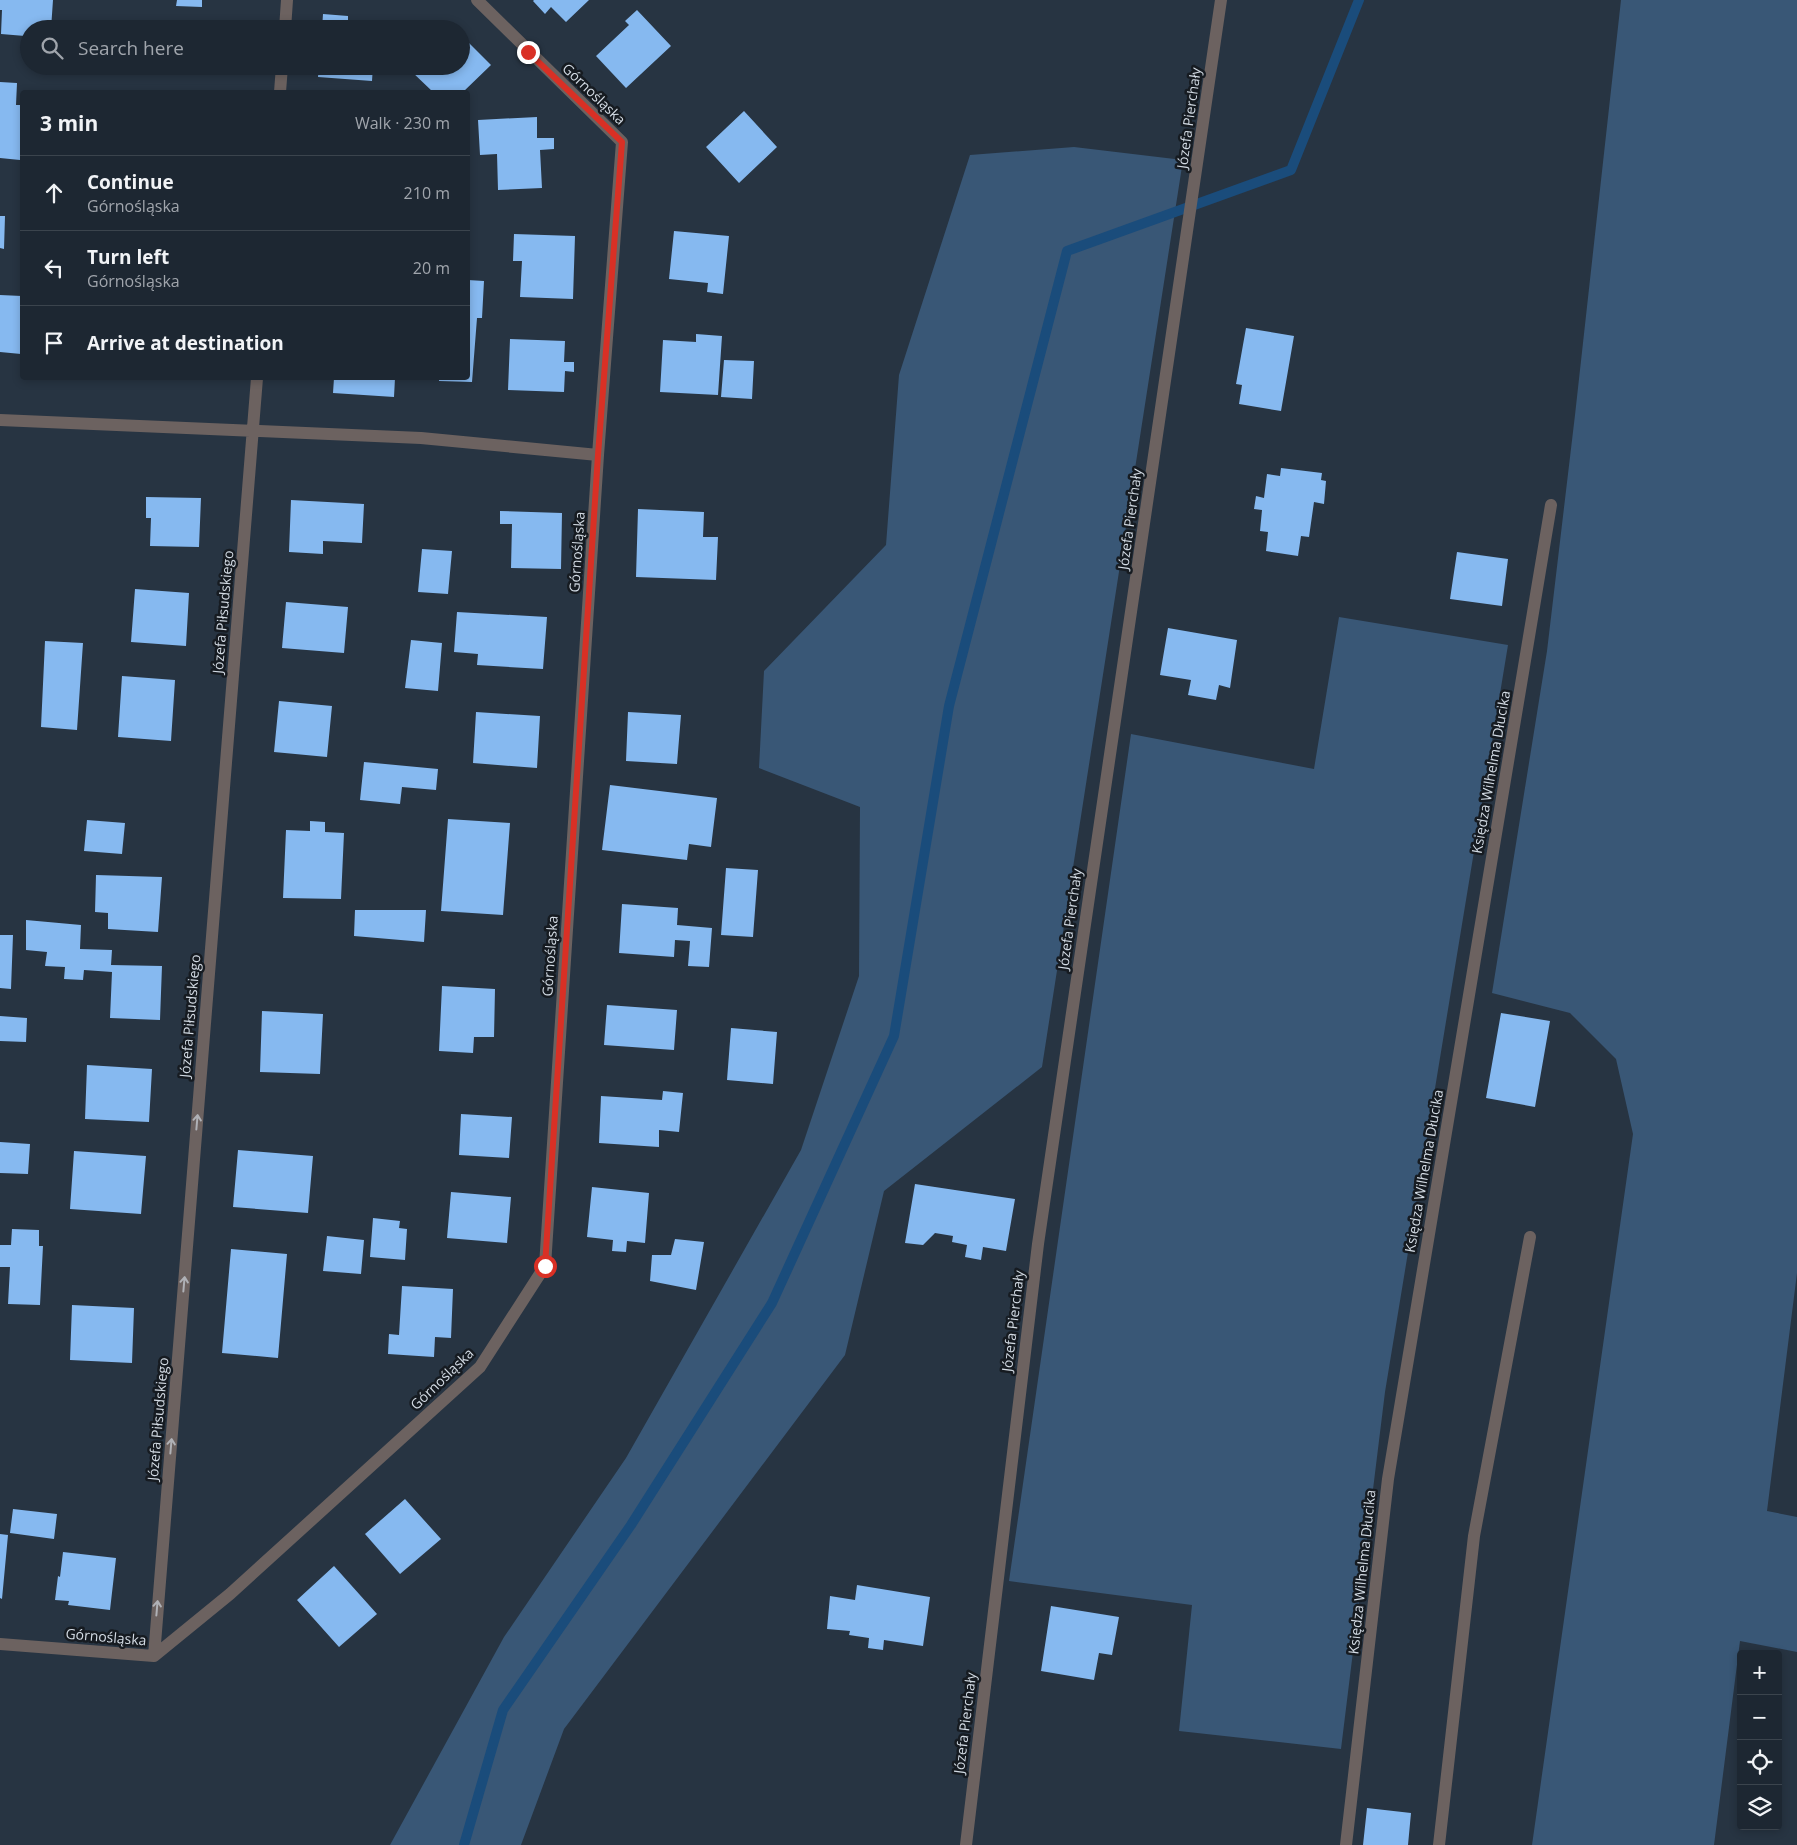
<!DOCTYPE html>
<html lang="en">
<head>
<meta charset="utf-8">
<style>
	body { margin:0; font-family:"Open Sans",sans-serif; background:#252f3a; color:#f1f3f6 }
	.controls { position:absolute; right:15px; bottom:15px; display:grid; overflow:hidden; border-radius:5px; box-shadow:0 2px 8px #0003 }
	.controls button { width:45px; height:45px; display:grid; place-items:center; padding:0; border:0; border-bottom:1px solid #3b444d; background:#1d2732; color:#f1f3f6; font:25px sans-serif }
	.stop { position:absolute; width:15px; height:15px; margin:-11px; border:4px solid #d93025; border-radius:50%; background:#fff }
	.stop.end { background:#d93025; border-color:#fff; box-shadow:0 1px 5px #0008 }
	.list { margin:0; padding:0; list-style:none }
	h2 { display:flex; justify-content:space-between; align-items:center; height:65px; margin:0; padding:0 20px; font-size:21px }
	h2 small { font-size:16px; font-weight:400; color:#a0a5ac }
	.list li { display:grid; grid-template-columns:32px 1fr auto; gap:15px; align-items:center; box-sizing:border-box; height:75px; padding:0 20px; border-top:1px solid #3b444d }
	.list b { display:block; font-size:19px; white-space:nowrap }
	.list p { margin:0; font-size:16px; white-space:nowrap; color:#a0a5ac }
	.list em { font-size:16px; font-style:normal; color:#a0a5ac }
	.icon { flex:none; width:28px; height:28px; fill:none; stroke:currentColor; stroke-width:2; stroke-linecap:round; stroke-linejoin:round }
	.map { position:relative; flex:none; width:1797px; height:1845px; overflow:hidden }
	.search { position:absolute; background:#1d2732; box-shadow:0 2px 8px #0003; left:20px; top:20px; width:450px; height:55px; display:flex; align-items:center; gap:12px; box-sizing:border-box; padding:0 18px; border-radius:28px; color:#a0a5ac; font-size:19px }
	.panel { position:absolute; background:#1d2732; box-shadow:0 2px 8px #0003; left:20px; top:90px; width:450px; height:290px; border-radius:5px }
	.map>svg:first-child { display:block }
	.green { fill:#395776 }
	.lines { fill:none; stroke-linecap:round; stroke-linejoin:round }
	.stream { stroke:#1a4c7b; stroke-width:10 }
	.building { fill:#86b9f0 }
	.service { stroke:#6c6260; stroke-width:12 }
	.minor { stroke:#6c6260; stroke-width:12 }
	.oneway { stroke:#afb1b6 }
	.route { stroke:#d93025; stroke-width:6 }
	.labels { text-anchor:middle; stroke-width:5; stroke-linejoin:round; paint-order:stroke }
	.street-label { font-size:14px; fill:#d3dbe4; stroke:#161b21 }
</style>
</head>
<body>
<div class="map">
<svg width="1797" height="1845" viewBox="0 0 1797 1845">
	<rect width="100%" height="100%" fill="#273442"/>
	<path class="green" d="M1621,0H1797V1273L1767,1511L1797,1517V1652L1740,1641L1714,1845H1532L1633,1134L1616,1059L1570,1013L1492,993L1547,651L1575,415Z
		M1074,147L1183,160L1042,1067L884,1191L845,1355L564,1729L521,1845H390L504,1637L626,1458L801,1150L859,976L860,807L759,768L764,671L886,545L899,375L970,155Z
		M1339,617L1508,645L1385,1392L1341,1749L1179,1731L1192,1605L1009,1581L1131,734L1314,769Z"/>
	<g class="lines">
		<path class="stream" d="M464,1845L503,1710L631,1525L772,1303L894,1036L949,706L1067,251L1291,170L1359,0"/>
	</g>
	<path class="building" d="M0,0H53L51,29H29V45H25V36L1,34L2,10H0Z
		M177,0H202V7L176,6Z
		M534,0H589L566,22L551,7L545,14L533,1Z
		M637,10L671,46L626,88L596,56L629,25L625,21Z
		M323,14L348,16V21L370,23V29H322Z
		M461,35L491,65L463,92H433L411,71L416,66H461Z
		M319,66H373L372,81L318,77Z
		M0,82L17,83L16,105H22L20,160L0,158Z
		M744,111L777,147L739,183L706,147Z
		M537,117V138H554V149L540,150L542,188L498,190L497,154L480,155L478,120Z
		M0,216H5L4,249L0,248Z
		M674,231L729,236L723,294L707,292L708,283L669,279Z
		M514,234L575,236L573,299L520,297L522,261H513Z
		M468,280L484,281L482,318H477L472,382L439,381V378H468Z
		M0,295L22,296L21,354L0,352Z
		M1246,328L1294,336L1281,411L1239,404L1242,385L1236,384Z
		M696,334L722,336L718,395L660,392L663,340L696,342Z
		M510,339L565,341L564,362H574V372L565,371L564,392L508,390Z
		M724,360L754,361L752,399L721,397Z
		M334,378H395L394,397L333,393Z
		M1281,468L1322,473L1321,480L1326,481L1324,504L1314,502L1309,537L1301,536L1298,556L1266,551L1268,532L1260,531L1262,510L1254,509L1256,496L1264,498L1267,474L1280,476Z
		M146,497L201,498L199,547L150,546L151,518H146Z
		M291,500L364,504L362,543L323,541V554L289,552Z
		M638,509L704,512L703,537H718L716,580L636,577Z
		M500,511L562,513L561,569L511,568L512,524H500Z
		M422,549L452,551L448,594L418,592Z
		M1457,552L1508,559L1502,606L1450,599Z
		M135,589L189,593L186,646L131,642Z
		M286,602L348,607L344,653L282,648Z
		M457,612L547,617L543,669L477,665L478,654L454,652Z
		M1168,628L1237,640L1230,688L1219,685L1216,700L1188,695L1191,680L1160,675Z
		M411,640L442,643L438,691L405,688Z
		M45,641L83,643L77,730L41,727Z
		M122,676L175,680L171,741L118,737Z
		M279,701L332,706L327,757L274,752Z
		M476,712L540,716L537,768L473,763Z
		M628,712L681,715L677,764L626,761Z
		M364,762L438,769L436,790L402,787L400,804L360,800Z
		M610,785L717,798L711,847L689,844L687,860L602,850Z
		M448,819L510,823L503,915L441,911Z
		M87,820L125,823L122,854L84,851Z
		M310,821L325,822V832L344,833L341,899L283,898L286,830L310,831Z
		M726,868L758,870L753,937L721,935Z
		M96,875L162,877L158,932L108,929V913L95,912Z
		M622,904L678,908L677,925L712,928L709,967L688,966L690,941L675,940L674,957L619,953Z
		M355,910H426L424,942L354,936Z
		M26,920L81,925L80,949L112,950L111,965L162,966L160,1020L110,1018L112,972L84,970L83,980L64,979L65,967L45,966L47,952L26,950Z
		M0,935H13L11,989L0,988Z
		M442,986L495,989L494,1037H474L473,1053L439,1051Z
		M607,1005L677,1010L674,1050L604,1045Z
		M262,1011L323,1014L320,1074L260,1072Z
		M1501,1013L1550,1021L1535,1107L1486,1098Z
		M0,1016L27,1018L26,1042L0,1041Z
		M731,1028L777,1032L773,1084L727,1080Z
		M87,1065L152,1069L149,1122L85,1119Z
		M663,1091L683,1093L679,1132L659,1130V1147L599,1143L601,1096L662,1100Z
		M461,1114L512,1117L509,1158L459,1155Z
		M0,1142L30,1144L28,1174L0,1173Z
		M238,1150L313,1156L308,1213L233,1207Z
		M74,1151L146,1156L141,1214L70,1209Z
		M915,1184L1015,1199L1006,1251L983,1247L981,1260L965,1257L967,1245L952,1242L953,1236L935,1233L923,1245L905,1243Z
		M592,1187L649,1193L645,1243L627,1241L626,1252L612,1251L613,1240L587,1237Z
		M451,1192L511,1197L507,1243L447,1238Z
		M373,1218L400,1221L399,1228L407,1229L405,1260L370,1257Z
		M12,1229L39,1230V1246H43L40,1305L8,1304L10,1267H0V1245H11Z
		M327,1236L364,1240L361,1274L323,1271Z
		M675,1239L704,1242L696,1290L650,1281L652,1255H671Z
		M231,1249L287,1254L278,1358L222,1353Z
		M402,1286L453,1289L451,1338L435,1337L434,1357L388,1354L389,1334L399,1335Z
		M72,1305L134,1308L132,1363L70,1360Z
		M405,1499L441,1539L400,1574L365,1534Z
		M13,1509L57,1514L54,1539L10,1533Z
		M0,1534L8,1535L2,1599L0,1598Z
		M63,1552L116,1558L110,1610L68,1605L69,1601L55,1600L58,1576L60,1577Z
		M334,1566L377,1614L339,1647L297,1600Z
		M857,1585L930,1597L923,1646L884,1640L883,1650L868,1648L869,1638L849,1635L850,1631L827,1629L830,1596L855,1600Z
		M1051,1606L1119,1617L1112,1655L1099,1653L1094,1680L1041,1671Z
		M1367,1808L1411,1813L1408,1845H1363Z"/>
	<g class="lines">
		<path class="service" d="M1439,1845L1474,1536L1530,1237"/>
		<path class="minor" d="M285,29L287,0
			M280,92L282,66
			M0,420L421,438L598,455
			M0,1644L154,1656L230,1594L480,1367L545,1266L598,455L622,142L477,0
			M154,1656L257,378
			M966,1845L1038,1244L1221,0
			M1346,1845L1388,1479L1551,505"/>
	</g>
	<defs><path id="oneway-shaft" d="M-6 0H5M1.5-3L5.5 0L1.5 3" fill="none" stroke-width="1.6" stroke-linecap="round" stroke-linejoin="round" transform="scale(1.25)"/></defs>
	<g class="oneway">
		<use href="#oneway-shaft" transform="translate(197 1122) rotate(-85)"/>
		<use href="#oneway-shaft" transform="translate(184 1284) rotate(-85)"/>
		<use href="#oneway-shaft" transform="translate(171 1446) rotate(-85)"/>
		<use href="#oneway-shaft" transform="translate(157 1608) rotate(-85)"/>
	</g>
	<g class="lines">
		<path class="route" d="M528,52L622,142L598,455L545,1266"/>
	</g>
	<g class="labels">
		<g class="street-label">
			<text transform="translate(594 94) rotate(44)" y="5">Górnośląska</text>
			<text transform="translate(1189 118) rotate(-82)" y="5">Józefa Pierchały</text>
			<text transform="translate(1130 519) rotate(-82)" y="5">Józefa Pierchały</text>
			<text transform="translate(577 552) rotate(-86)" y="5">Górnośląska</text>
			<text transform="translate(223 612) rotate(-85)" y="5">Józefa Piłsudskiego</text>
			<text transform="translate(1491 772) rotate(-80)" y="5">Księdza Wilhelma Dłucika</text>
			<text transform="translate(1070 919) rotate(-82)" y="5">Józefa Pierchały</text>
			<text transform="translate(550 956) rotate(-86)" y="5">Górnośląska</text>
			<text transform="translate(190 1016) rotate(-85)" y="5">Józefa Piłsudskiego</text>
			<text transform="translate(1424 1171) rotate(-80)" y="5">Księdza Wilhelma Dłucika</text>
			<text transform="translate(1013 1321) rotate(-83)" y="5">Józefa Pierchały</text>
			<text transform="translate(442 1379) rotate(-44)" y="5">Górnośląska</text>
			<text transform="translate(158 1419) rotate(-85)" y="5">Józefa Piłsudskiego</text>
			<text transform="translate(1362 1572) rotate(-84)" y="5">Księdza Wilhelma Dłucika</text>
			<text transform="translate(106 1637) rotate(5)" y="5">Górnośląska</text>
			<text transform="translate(965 1723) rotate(-83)" y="5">Józefa Pierchały</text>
		</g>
	</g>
</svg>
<div class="controls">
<button>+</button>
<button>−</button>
<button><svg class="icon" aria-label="locate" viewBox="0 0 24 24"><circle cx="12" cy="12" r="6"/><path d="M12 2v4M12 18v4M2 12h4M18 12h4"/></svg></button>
<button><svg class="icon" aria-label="layers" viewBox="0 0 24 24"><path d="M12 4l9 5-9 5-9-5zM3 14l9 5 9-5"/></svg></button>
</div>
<div class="stop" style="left:545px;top:1266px"></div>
<div class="stop end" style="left:528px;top:52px"></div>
<div class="search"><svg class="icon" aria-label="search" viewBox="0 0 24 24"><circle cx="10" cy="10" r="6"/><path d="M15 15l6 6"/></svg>Search here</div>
<section class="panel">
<h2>3 min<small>Walk · 230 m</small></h2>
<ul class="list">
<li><svg class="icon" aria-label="ahead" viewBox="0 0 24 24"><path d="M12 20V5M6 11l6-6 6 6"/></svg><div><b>Continue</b><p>Górnośląska</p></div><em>210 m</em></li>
<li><svg class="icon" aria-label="left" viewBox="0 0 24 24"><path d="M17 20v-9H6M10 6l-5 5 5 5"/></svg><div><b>Turn left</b><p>Górnośląska</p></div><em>20 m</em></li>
<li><svg class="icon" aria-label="arrive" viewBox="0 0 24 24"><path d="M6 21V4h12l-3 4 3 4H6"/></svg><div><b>Arrive at destination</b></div></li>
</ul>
</section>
</div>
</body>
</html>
